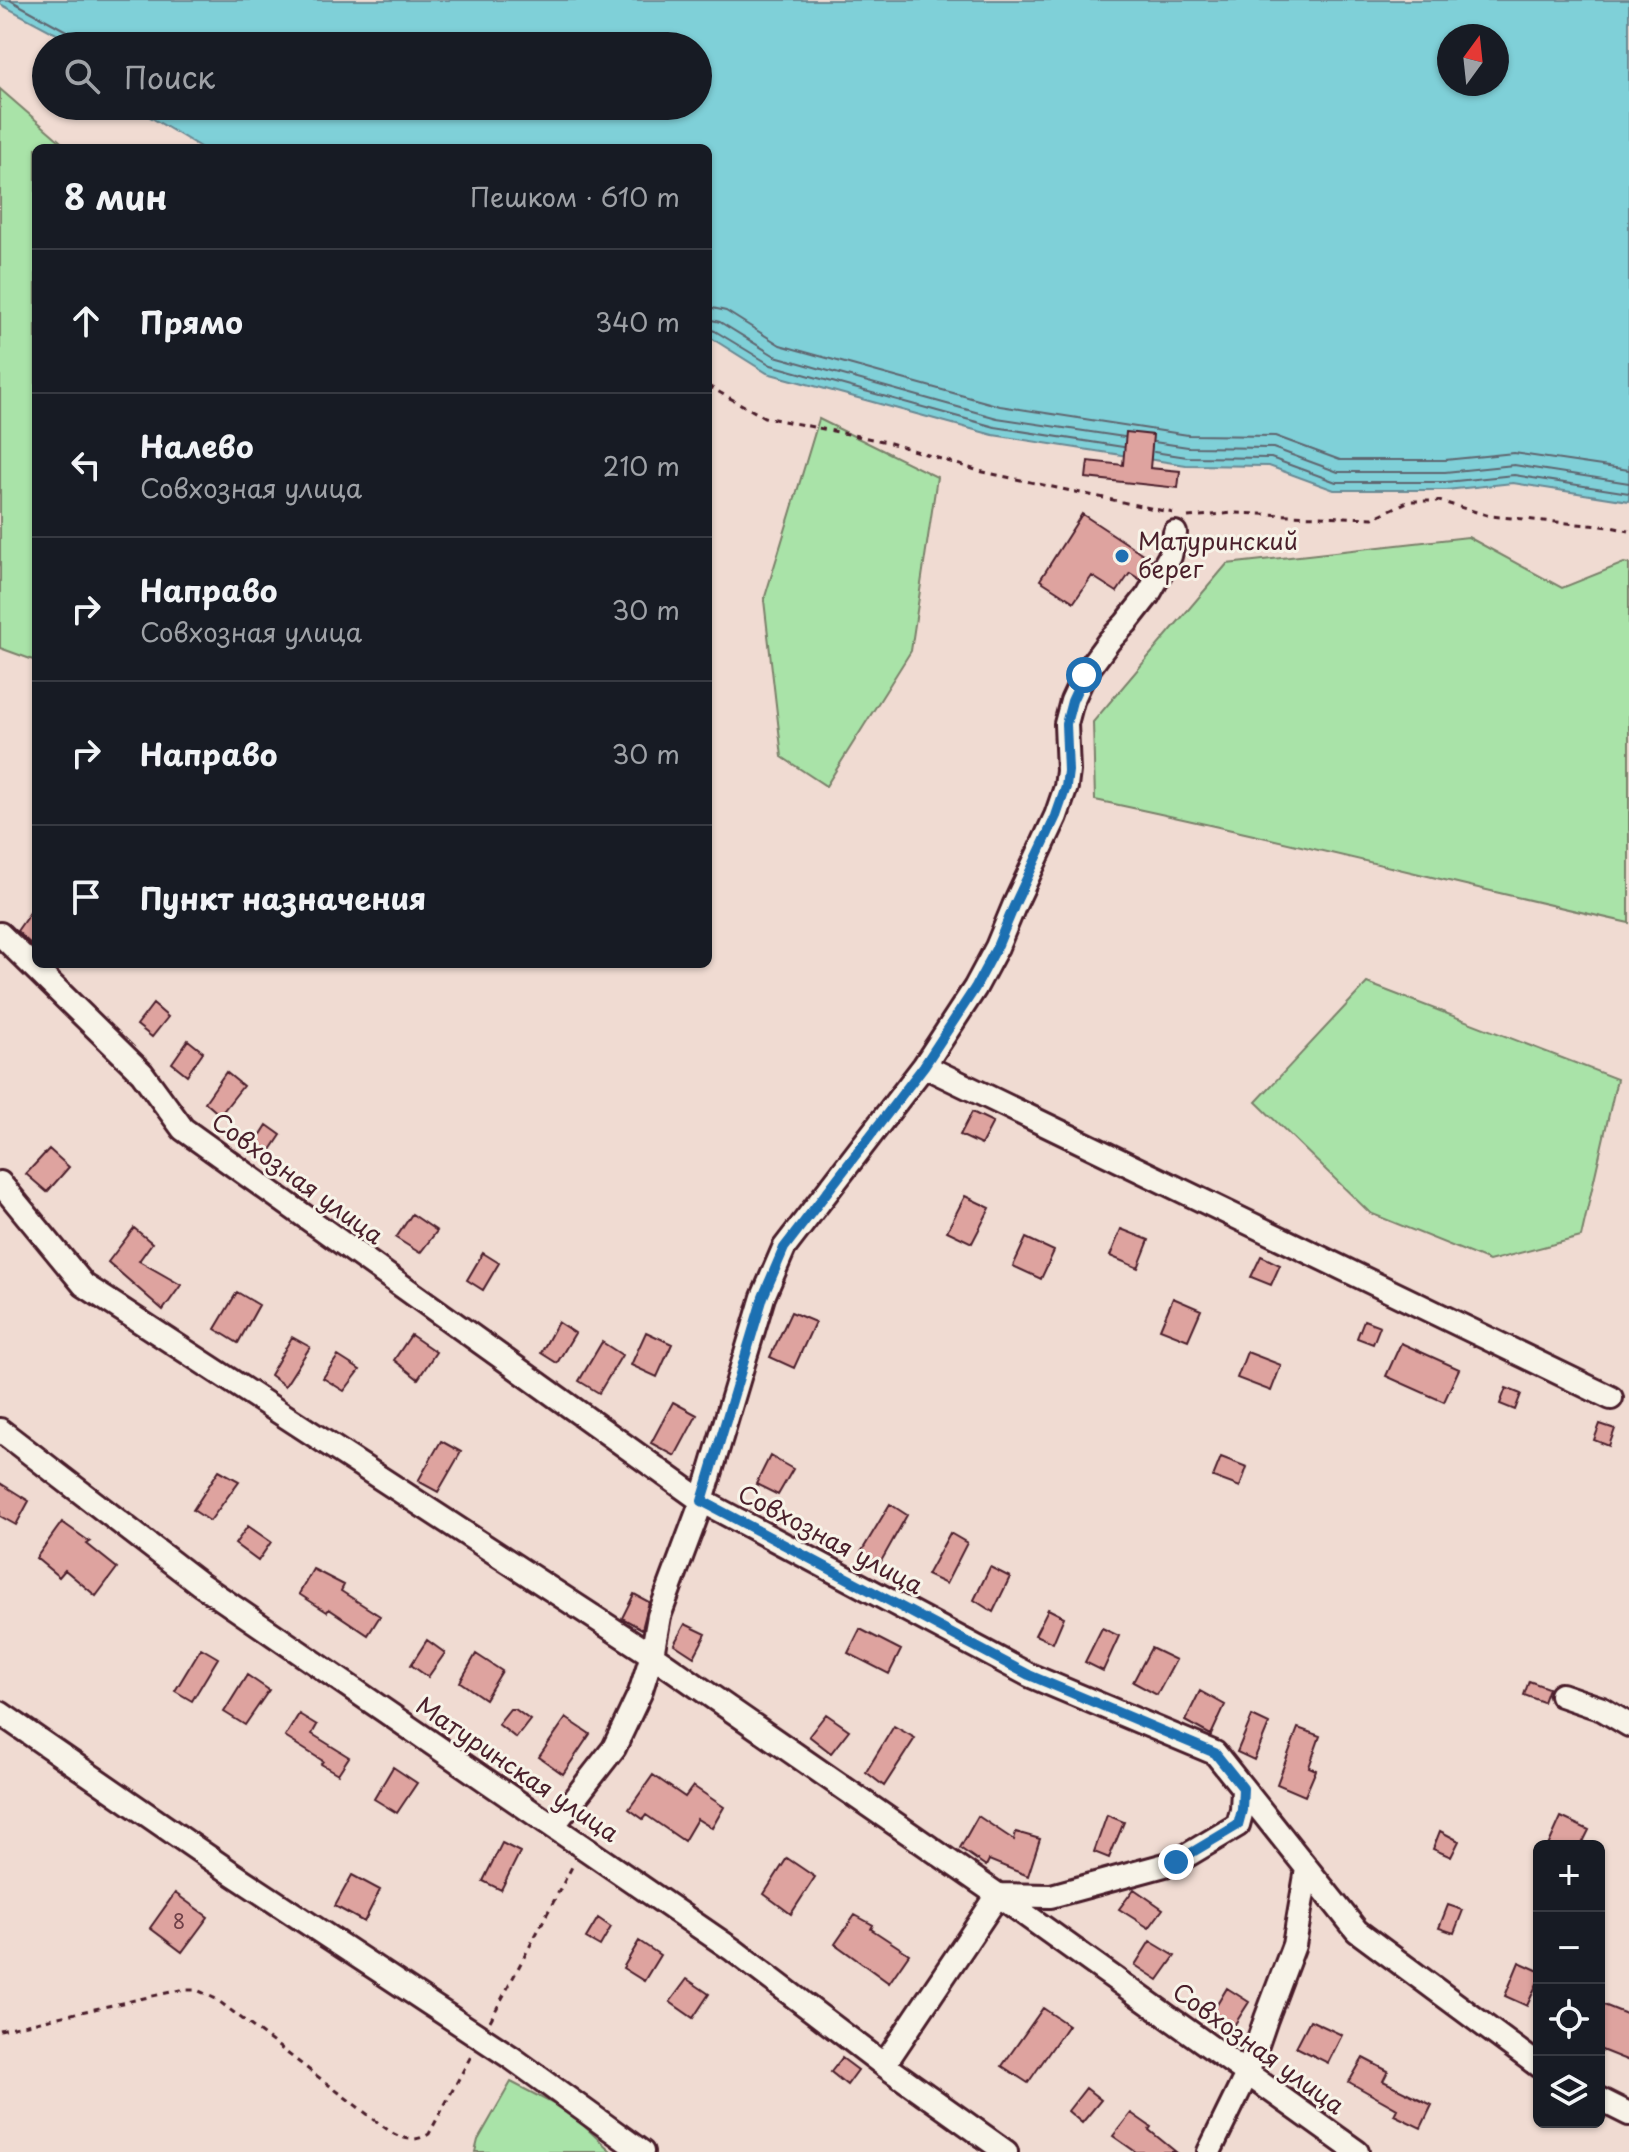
<!DOCTYPE html>
<html lang="ru">
<head>
<meta charset="utf-8">
<style>
	body { margin:0; font-family:"Playpen Sans",sans-serif; background:#20242c; color:#f1f3f6 }
	.controls { position:absolute; right:24px; bottom:24px; display:grid; overflow:hidden; border-radius:12px; box-shadow:0 2px 6px #0004 }
	.controls button { width:72px; height:72px; display:grid; place-items:center; padding:0; border:0; border-bottom:2px solid #363941; background:#171b24; color:#f1f3f6; font:40px sans-serif }
	.compass { position:absolute; left:1437px; top:24px; width:72px; height:72px; border-radius:50%; background:#171b24; box-shadow:0 2px 6px #0004; rotate:15deg }
	.stop { position:absolute; width:24px; height:24px; margin:-18px; border:6px solid #1f6fb2; border-radius:50%; background:#fff }
	.stop.end { background:#1f6fb2; border-color:#fff; box-shadow:0 2px 8px #0008 }
	.list { margin:0; padding:0; list-style:none }
	h2 { display:flex; justify-content:space-between; align-items:center; height:104px; margin:0; padding:0 32px; font-size:34px }
	h2 small { font-size:26px; font-weight:400; color:#9ea1a6 }
	.list li { display:grid; grid-template-columns:52px 1fr auto; gap:24px; align-items:center; box-sizing:border-box; height:144px; padding:0 32px; border-top:2px solid #363941 }
	.list b { display:block; font-size:30px; white-space:nowrap }
	.list p { margin:0; font-size:26px; white-space:nowrap; color:#9ea1a6 }
	.list em { font-size:26px; font-style:normal; color:#9ea1a6 }
	.icon { flex:none; width:44px; height:44px; fill:none; stroke:currentColor; stroke-width:2; stroke-linecap:round; stroke-linejoin:round }
	.map { position:relative; flex:none; width:1629px; height:2152px; overflow:hidden }
	.search { position:absolute; background:#171b24; box-shadow:0 2px 6px #0004; left:32px; top:32px; width:680px; height:88px; display:flex; align-items:center; gap:20px; box-sizing:border-box; padding:0 28px; border-radius:44px; color:#9ea1a6; font-size:30px }
	.panel { position:absolute; background:#171b24; box-shadow:0 2px 6px #0004; left:32px; top:144px; width:680px; height:824px; border-radius:12px }
	.map>svg:first-child { display:block }
	.green { fill:#a9e3a8; stroke:#7a816a; stroke-width:2 }
	.water { fill:#7fd0d8; stroke:#6a8993; stroke-width:2; fill-rule:evenodd }
	.lines { fill:none; stroke-linecap:round; stroke-linejoin:round }
	.shore { stroke:#5f6670; stroke-width:2 }
	.building { fill:#dea39f; stroke:#4a1f2b; stroke-width:2 }
	.minor-casing { stroke:#4a1f2b; stroke-width:28 }
	.path { stroke:#4a1f2b; stroke-width:3; stroke-dasharray:6 6; stroke-linecap:butt }
	.minor { stroke:#f7f3e8; stroke-width:22 }
	.route { stroke:#1f6fb2; stroke-width:10 }
	.poi-dot { fill:#1f6fb2; stroke:#f7f3e8; stroke-width:3 }
	.labels { text-anchor:middle; stroke-width:6; stroke-linejoin:round; paint-order:stroke }
	.number-label { font-size:20px; fill:#6f4048 }
	.poi-label { font-size:24px; fill:#4a1f2b; stroke:#f7f3e8; text-anchor:start }
	.street-label { font-size:24px; fill:#4a1f2b; stroke:#f7f3e8 }
</style>
</head>
<body>
<div class="map">
<svg width="1629" height="2152" viewBox="0 0 1629 2152">
	<rect width="100%" height="100%" fill="#f0dbd2"/>
	<filter id="ink" filterUnits="userSpaceOnUse"><feTurbulence type="fractalNoise" baseFrequency=".0125" numOctaves="2"/><feDisplacementMap in="SourceGraphic" scale="16" xChannelSelector="R" yChannelSelector="G"/><feConvolveMatrix kernelMatrix="1 2 1 2 8 2 1 2 1" color-interpolation-filters="sRGB"/></filter>
	<g filter="url(#ink)">
		<path class="green" d="M0,89L68,148H36V661L0,648Z
			M819,419L937,477L911,651L826,786L782,757L764,600Z
			M1468,537L1562,588L1624,563L1629,564V923C1451,883 1274,837 1095,800L1093,722L1227,564Z
			M1367,983L1617,1079L1581,1237L1489,1261L1370,1213L1256,1102Z
			M511,2082L569,2112L612,2152H475L478,2140Z"/>
		<path class="water" d="M0,0H1629V501L1513,483L1446,490H1334L1269,466L1186,465L993,435L767,373L708,336V148H260L253,145L249,148H202L150,117L138,106H698V46H73L66,39L0,4ZM1449,36H1497V84H1449Z"/>
		<g class="lines">
			<path class="shore" d="M10,0L70,33L77,39L78,46
				M708,307L726,311L780,345L1000,406L1188,435L1275,436L1340,460H1445L1514,453L1629,470
				M708,319L720,322L775,356L997,418L1124,437
				M708,329L715,331L771,365L995,427L1123,447
				M1154,442L1188,447L1273,448L1338,472H1445L1514,465L1629,483
				M1154,452L1187,457L1271,458L1336,482H1446L1514,475L1629,493"/>
		</g>
		<path class="building" d="M1126,432L1153,435L1150,468L1180,471L1178,488L1086,478L1088,461L1123,465Z
			M1082,514L1152,560L1141,580L1130,573L1117,592L1092,576L1074,602L1040,580Z
			M36,904V949L17,931Z
			M153,1004L168,1017L152,1037L137,1025Z
			M188,1040L203,1052L187,1075L172,1063Z
			M226,1072L243,1086L220,1115L205,1102Z
			M972,1112L993,1122L981,1145L960,1135Z
			M267,1125L281,1135L267,1156L253,1147Z
			M49,1149L69,1167L47,1192L26,1174Z
			M965,1196L990,1208L972,1243L947,1231Z
			M412,1214L437,1231L420,1253L396,1238Z
			M134,1228L152,1243L139,1261L181,1285L163,1310L108,1262Z
			M1121,1229L1149,1240L1138,1268L1110,1256Z
			M1026,1238L1054,1251L1041,1279L1013,1266Z
			M483,1253L499,1263L483,1290L467,1280Z
			M1261,1256L1280,1265L1271,1285L1251,1277Z
			M237,1292L259,1305L238,1343L215,1329Z
			M1173,1298L1201,1310L1188,1340L1160,1329Z
			M791,1312L815,1322L794,1368L770,1357Z
			M1364,1320L1380,1326L1373,1344L1357,1338Z
			M558,1322L575,1333L557,1363L541,1353Z
			M646,1332L672,1344L657,1377L631,1365Z
			M411,1335L436,1352L418,1379L394,1360Z
			M292,1337L310,1347L285,1386L270,1375Z
			M602,1342L622,1355L599,1393L579,1381Z
			M1401,1343L1459,1369L1444,1402L1386,1376Z
			M1247,1352L1281,1365L1271,1391L1237,1378Z
			M338,1356L360,1370L344,1391L323,1378Z
			M1506,1388L1521,1394L1515,1410L1500,1404Z
			M673,1402L697,1415L675,1456L651,1443Z
			M1600,1424L1615,1429L1609,1446L1594,1440Z
			M441,1441L461,1452L438,1492L418,1481Z
			M770,1456L793,1469L778,1495L756,1484Z
			M1221,1457L1247,1467L1240,1487L1213,1477Z
			M219,1470L239,1481L210,1521L193,1510Z
			M0,1483L29,1501L16,1525L0,1516Z
			M890,1504L907,1515L879,1565L860,1554Z
			M62,1522L90,1542L87,1544L117,1568L96,1596L65,1570L59,1577L36,1558Z
			M248,1526L271,1542L258,1561L235,1544Z
			M950,1533L967,1543L946,1584L927,1575Z
			M990,1567L1010,1577L993,1612L974,1600Z
			M313,1569L344,1585L341,1591L380,1616L368,1635L329,1609L327,1612L299,1594Z
			M634,1594L649,1602L642,1629L622,1618Z
			M1048,1609L1064,1617L1053,1643L1035,1635Z
			M685,1624L706,1634L694,1657L674,1644Z
			M1102,1628L1119,1636L1103,1671L1085,1662Z
			M860,1629L901,1650L889,1674L848,1653Z
			M427,1640L445,1653L428,1677L411,1665Z
			M201,1648L218,1658L192,1701L175,1691Z
			M1151,1648L1176,1660L1157,1695L1133,1682Z
			M476,1654L502,1671L485,1699L460,1682Z
			M247,1675L269,1690L245,1725L224,1712Z
			M1529,1681L1548,1688L1543,1702L1524,1695Z
			M1200,1691L1225,1705L1211,1735L1185,1721Z
			M510,1709H515L530,1720L516,1738L498,1724Z
			M299,1714L317,1725L312,1734L349,1757L338,1774L321,1764L323,1761L285,1737Z
			M826,1714L849,1730L831,1753L809,1736Z
			M1252,1716L1269,1724L1254,1760L1237,1752Z
			M566,1718L590,1734L563,1774L539,1757Z
			M894,1726L915,1738L884,1786L866,1772Z
			M1298,1728L1320,1736L1309,1767L1316,1770L1305,1796L1277,1784Z
			M393,1767L417,1783L397,1813L374,1799Z
			M653,1775L685,1797L693,1786L724,1807L712,1828L697,1819L684,1841L646,1815L643,1819L629,1809Z
			M1107,1815L1124,1822L1109,1858L1094,1852Z
			M978,1816L1014,1840L1016,1832L1040,1839L1028,1876L989,1860L986,1866L960,1848Z
			M1561,1817L1589,1830L1581,1846H1548Z
			M1440,1831L1459,1841L1451,1857L1433,1849Z
			M502,1843L520,1852L501,1890L483,1881Z
			M787,1858L815,1877L791,1914L764,1894Z
			M352,1875L380,1890L364,1922L335,1906Z
			M1134,1889L1163,1909L1149,1928L1119,1909Z
			M175,1893L208,1917L182,1952L150,1928Z
			M1448,1905L1463,1910L1454,1933L1439,1928Z
			M855,1915L873,1925L871,1929L909,1954L889,1983L835,1944Z
			M598,1918L611,1927L600,1946L586,1938Z
			M639,1941L660,1955L644,1981L623,1968Z
			M1150,1941L1175,1956L1158,1980L1135,1965Z
			M1519,1962L1539,1971V1979L1527,2006L1505,1996Z
			M687,1979L709,1994L693,2018L670,2002Z
			M1227,1988L1249,2002L1233,2027L1212,2013Z
			M1599,2003L1629,2015V2061L1599,2049Z
			M1043,2008L1068,2025L1028,2083L1002,2066Z
			M1310,2020L1342,2035L1328,2063L1296,2047Z
			M842,2058L858,2070L847,2085L831,2072Z
			M1363,2058L1388,2071L1383,2081L1432,2105L1421,2128L1394,2115L1397,2109L1349,2082Z
			M1086,2088L1101,2100L1082,2123L1068,2111Z
			M1131,2113L1151,2127L1149,2130L1176,2152H1136L1113,2136Z"/>
		<g class="lines">
			<g class="minor-casing">
				<path id="minor" d="M0,934L142,1073L183,1129L702,1501L1029,1675L1215,1753L1357,1931L1539,2066
					M924,1066L1611,1398
					M0,1183L84,1285L652,1655L998,1895L1357,2152
					M0,1430L200,1584L733,1950L884,2065L1006,2152
					M1561,1695L1602,1709L1629,1725
					M0,1713L233,1874L512,2058L642,2152
					M553,1826L614,1748L640,1693L652,1655L659,1616L702,1501L763,1297L784,1248L924,1066L975,988L997,947L1014,906L1056,816L1066,787L1068,771L1066,724L1072,701L1084,675L1109,641L1126,623L1148,595L1170,556L1175,533
					M998,1895L1051,1896L1176,1862L1238,1825L1242,1810L1243,1788
					M884,2065L998,1895
					M1599,2099L1629,2114
					M1209,2152L1247,2074L1266,2019L1294,1945L1307,1869"/>
			</g>
			<path class="path" d="M708,386L764,417L887,442L979,471L1173,513
				M1188,517L1234,513L1373,518L1409,501H1439L1490,516L1611,527L1629,531
				M1628,1492H1629
				M490,2021L573,1865
				M0,2030L180,1990H197L216,1999L392,2133C406,2140 415,2142 429,2134L471,2056"/>
			<use href="#minor" class="minor"/>
		</g>
	</g>
	<g class="lines" filter="url(#ink)">
		<path class="route" d="M1084,675L1072,701L1066,724L1068,771L1066,787L1056,816L1014,906L997,947L975,988L924,1066L784,1248L763,1297L702,1501L1029,1675L1215,1753L1243,1788L1242,1810L1238,1825L1176,1862"/>
	</g>
	<circle class="poi-dot" cx="1122" cy="556" r="8"/>
	<g class="labels">
		<g class="number-label">
			<text x="179" y="1929">8</text>
		</g>
		<g class="poi-label">
			<text x="1138" y="550">Матуринский<tspan x="1138" dy="28">берег</tspan></text>
		</g>
		<g class="street-label">
			<text transform="translate(297 1179) rotate(36)" y="8">Совхозная улица</text>
			<text transform="translate(830 1540) rotate(28)" y="8">Совхозная улица</text>
			<text transform="translate(517 1770) rotate(34)" y="8">Матуринская улица</text>
			<text transform="translate(1258 2049) rotate(36)" y="8">Совхозная улица</text>
		</g>
	</g>
</svg>
<div class="controls">
<button>+</button>
<button>−</button>
<button><svg class="icon" aria-label="locate" viewBox="0 0 24 24"><circle cx="12" cy="12" r="6"/><path d="M12 2v4M12 18v4M2 12h4M18 12h4"/></svg></button>
<button><svg class="icon" aria-label="layers" viewBox="0 0 24 24"><path d="M12 4l9 5-9 5-9-5zM3 14l9 5 9-5"/></svg></button>
</div>
<svg class="compass" viewBox="-18 -18 36 36"><path d="M0-13l5 13h-10z" fill="#e53935"/><path d="M0 13l5-13h-10z" fill="#9ea1a6"/></svg>
<div class="stop" style="left:1084px;top:675px"></div>
<div class="stop end" style="left:1176px;top:1862px"></div>
<div class="search"><svg class="icon" aria-label="search" viewBox="0 0 24 24"><circle cx="10" cy="10" r="6"/><path d="M15 15l6 6"/></svg>Поиск</div>
<section class="panel">
<h2>8 мин<small>Пешком · 610 m</small></h2>
<ul class="list">
<li><svg class="icon" aria-label="ahead" viewBox="0 0 24 24"><path d="M12 20V5M6 11l6-6 6 6"/></svg><div><b>Прямо</b></div><em>340 m</em></li>
<li><svg class="icon" aria-label="left" viewBox="0 0 24 24"><path d="M17 20v-9H6M10 6l-5 5 5 5"/></svg><div><b>Налево</b><p>Совхозная улица</p></div><em>210 m</em></li>
<li><svg class="icon" aria-label="right" viewBox="0 0 24 24"><path d="M7 20v-9h11M14 6l5 5-5 5"/></svg><div><b>Направо</b><p>Совхозная улица</p></div><em>30 m</em></li>
<li><svg class="icon" aria-label="right" viewBox="0 0 24 24"><path d="M7 20v-9h11M14 6l5 5-5 5"/></svg><div><b>Направо</b></div><em>30 m</em></li>
<li><svg class="icon" aria-label="arrive" viewBox="0 0 24 24"><path d="M6 21V4h12l-3 4 3 4H6"/></svg><div><b>Пункт назначения</b></div></li>
</ul>
</section>
</div>
</body>
</html>
